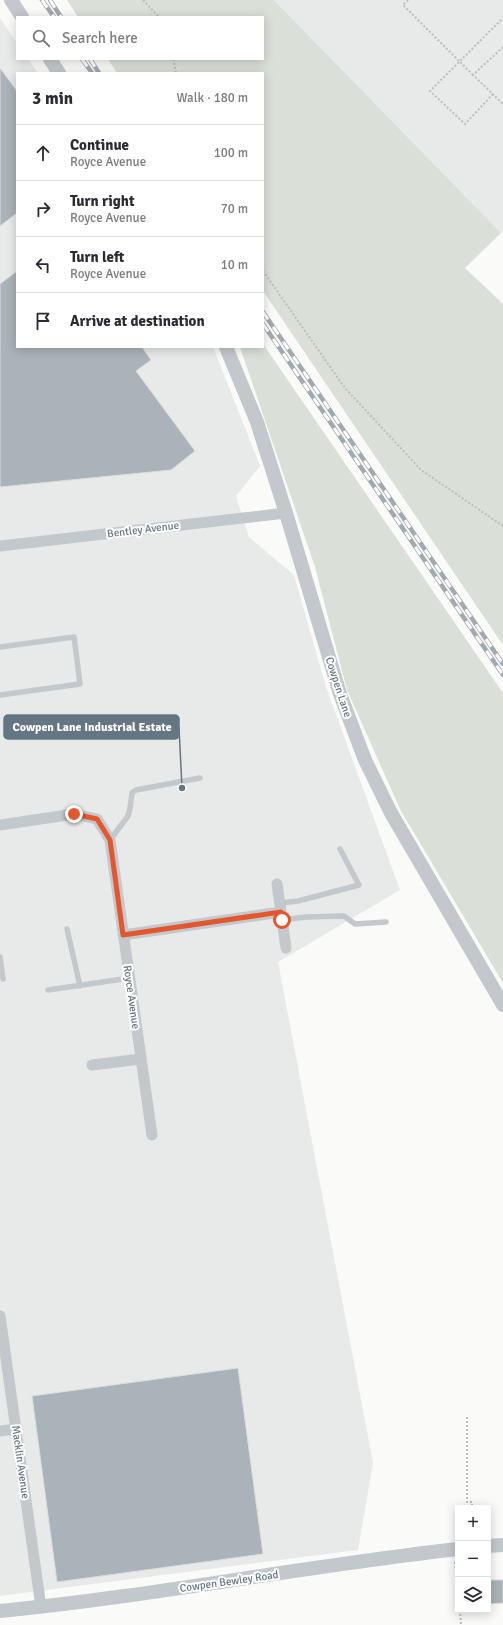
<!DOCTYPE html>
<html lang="en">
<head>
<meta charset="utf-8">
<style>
	body { margin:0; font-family:Signika,sans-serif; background:#f7f7f7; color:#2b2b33 }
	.controls { position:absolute; right:12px; bottom:12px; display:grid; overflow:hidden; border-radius:0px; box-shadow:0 2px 10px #0003 }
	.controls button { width:36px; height:36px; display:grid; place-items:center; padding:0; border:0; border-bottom:1px solid #e1e1e2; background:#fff; color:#2b2b33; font:20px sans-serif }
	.stop { position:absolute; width:12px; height:12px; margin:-9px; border:3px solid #e4572e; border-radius:50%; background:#fff }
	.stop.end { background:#e4572e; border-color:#fff; box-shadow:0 1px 4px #0008 }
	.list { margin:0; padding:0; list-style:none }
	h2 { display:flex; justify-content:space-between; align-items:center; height:52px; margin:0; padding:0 16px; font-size:17px }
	h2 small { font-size:13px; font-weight:400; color:#7c7c81 }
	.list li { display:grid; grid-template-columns:26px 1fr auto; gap:12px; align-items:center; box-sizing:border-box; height:56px; padding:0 16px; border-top:1px solid #e1e1e2 }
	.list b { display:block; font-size:15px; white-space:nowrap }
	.list p { margin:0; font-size:13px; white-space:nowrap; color:#7c7c81 }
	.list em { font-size:13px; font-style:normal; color:#7c7c81 }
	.icon { flex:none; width:22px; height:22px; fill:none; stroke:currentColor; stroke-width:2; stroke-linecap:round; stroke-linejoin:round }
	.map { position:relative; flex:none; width:503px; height:1625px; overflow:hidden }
	.search { position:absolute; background:#fff; box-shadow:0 2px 10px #0003; left:16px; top:16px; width:248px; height:44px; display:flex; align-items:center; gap:10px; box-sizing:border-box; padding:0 14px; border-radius:0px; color:#7c7c81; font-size:15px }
	.panel { position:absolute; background:#fff; box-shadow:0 2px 10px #0003; left:16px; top:72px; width:248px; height:276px; border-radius:0px }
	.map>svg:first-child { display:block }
	.built { fill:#e8e9e9 }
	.green { fill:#dadfd7 }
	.building { fill:#aab3b9; stroke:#dcdcda }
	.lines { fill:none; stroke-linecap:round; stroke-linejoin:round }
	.path { stroke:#bbbfc2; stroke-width:2; stroke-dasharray:2 2; stroke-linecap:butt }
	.service { stroke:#c3c8cc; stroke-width:5.5 }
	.minor { stroke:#c3c8cc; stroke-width:11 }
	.tertiary { stroke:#c3c8cc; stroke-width:14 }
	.rail-casing { stroke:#a2aab0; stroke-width:4.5 }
	.rail { stroke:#fff; stroke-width:3; stroke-dasharray:9; stroke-linecap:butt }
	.route { stroke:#e4572e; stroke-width:5 }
	.labels { text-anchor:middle; stroke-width:4; stroke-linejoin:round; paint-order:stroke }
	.street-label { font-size:11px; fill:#657683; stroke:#fff }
	.leader { fill:none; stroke:#657683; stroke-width:1.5 }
	.callout-dot { fill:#657683; stroke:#fff; stroke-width:1.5 }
	.callout { fill:#657683; stroke:#657683; stroke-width:1.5 }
	.callout-label { font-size:12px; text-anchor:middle; font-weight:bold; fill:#fff }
</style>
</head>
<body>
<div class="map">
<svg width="503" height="1625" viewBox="0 0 503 1625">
	<rect width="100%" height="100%" fill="#fafaf8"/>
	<path class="built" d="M274,0H503V231L501,233Z
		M0,18L17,43V59H28L38,73H17V347H213L260,466L236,496L249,537L294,575L326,687L400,890L278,962L373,1463L358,1550L0,1596Z"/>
	<path class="green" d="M67,0H274L501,233L465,268L503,304V645L263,291V73H117L108,59H263V17H78Z
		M263,344L503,693V983L401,811L347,690L315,567L240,347H263Z"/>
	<path class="building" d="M0,68L17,91V213L0,226Z
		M17,271V347H142L151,360L136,371L195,451L171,470L0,487V284Z
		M238,1368L263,1554L57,1582L32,1396Z
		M488,1580H503V1603L488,1604Z"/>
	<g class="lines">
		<path class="path" d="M143,0L159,17
			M408,0L403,5L473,75
			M503,47L473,75L503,104
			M173,59L176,73
			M493,94L465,124L430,91L503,18
			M263,271L345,388L421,470L503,526
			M467,1417V1502H472V1508
			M455,1562L458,1593
			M460,1610L461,1625"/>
		<path class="service" d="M0,647L74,637L80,684L0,695
			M110,840L128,816L130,808L132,793L136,790L200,778
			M280,903L298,901L359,885L340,849
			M282,920L306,917L344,916L355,924L386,922
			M67,929L80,986
			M0,957L3,979
			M48,990L130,978"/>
		<path class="minor" d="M0,546L286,513
			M0,825L74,814L97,819L110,840L152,1135
			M277,884L286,948
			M123,935L281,912
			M92,1065L141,1059
			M0,1316L41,1607
			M0,1431L16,1429"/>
		<path class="tertiary" d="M11,0L22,17
			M50,59L59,73
			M226,347L257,422L286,513L340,694L365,760L391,813L503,1005
			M488,1546L503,1545
			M0,1611C153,1596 305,1566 458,1549"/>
		<g class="rail-casing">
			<path id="rail" d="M42,0L54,17
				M50,0L61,17
				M82,59L92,73
				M90,59L99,73
				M263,312L503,664
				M263,324L503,675"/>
		</g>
		<use href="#rail" class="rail"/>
	</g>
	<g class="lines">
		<path class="route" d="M74,814L97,819L110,840L123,935L281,912L282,920"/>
	</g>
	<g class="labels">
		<g class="street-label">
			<text transform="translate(143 529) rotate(-7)" y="4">Bentley Avenue</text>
			<text transform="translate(339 687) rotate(72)" y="4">Cowpen Lane</text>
			<text transform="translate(132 997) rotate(82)" y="4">Royce Avenue</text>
			<text transform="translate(21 1462) rotate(82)" y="4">Macklin Avenue</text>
			<text transform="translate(229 1581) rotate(-8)" y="4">Cowpen Bewley Road</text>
		</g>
	</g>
	<path class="leader" d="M182 788L179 727"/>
	<circle class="callout-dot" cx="182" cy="788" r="4"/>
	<rect class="callout" x="4" y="715" width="175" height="24" rx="4"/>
	<g class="callout-label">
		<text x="92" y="731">Cowpen Lane Industrial Estate</text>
	</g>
</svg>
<div class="controls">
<button>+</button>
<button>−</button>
<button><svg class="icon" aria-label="layers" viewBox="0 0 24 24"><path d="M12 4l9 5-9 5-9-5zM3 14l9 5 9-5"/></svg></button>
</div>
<div class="stop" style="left:282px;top:920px"></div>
<div class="stop end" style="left:74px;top:814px"></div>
<div class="search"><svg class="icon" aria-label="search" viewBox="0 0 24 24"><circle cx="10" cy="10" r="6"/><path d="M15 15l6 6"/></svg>Search here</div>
<section class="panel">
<h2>3 min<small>Walk · 180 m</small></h2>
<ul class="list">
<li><svg class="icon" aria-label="ahead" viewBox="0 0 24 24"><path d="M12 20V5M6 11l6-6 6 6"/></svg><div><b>Continue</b><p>Royce Avenue</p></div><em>100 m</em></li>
<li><svg class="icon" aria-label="right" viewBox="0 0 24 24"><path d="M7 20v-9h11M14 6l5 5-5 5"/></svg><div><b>Turn right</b><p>Royce Avenue</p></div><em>70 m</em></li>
<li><svg class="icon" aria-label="left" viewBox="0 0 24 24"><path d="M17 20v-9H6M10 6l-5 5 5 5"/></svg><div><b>Turn left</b><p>Royce Avenue</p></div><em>10 m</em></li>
<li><svg class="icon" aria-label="arrive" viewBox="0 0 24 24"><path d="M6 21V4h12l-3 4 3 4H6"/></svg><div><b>Arrive at destination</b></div></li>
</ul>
</section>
</div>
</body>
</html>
